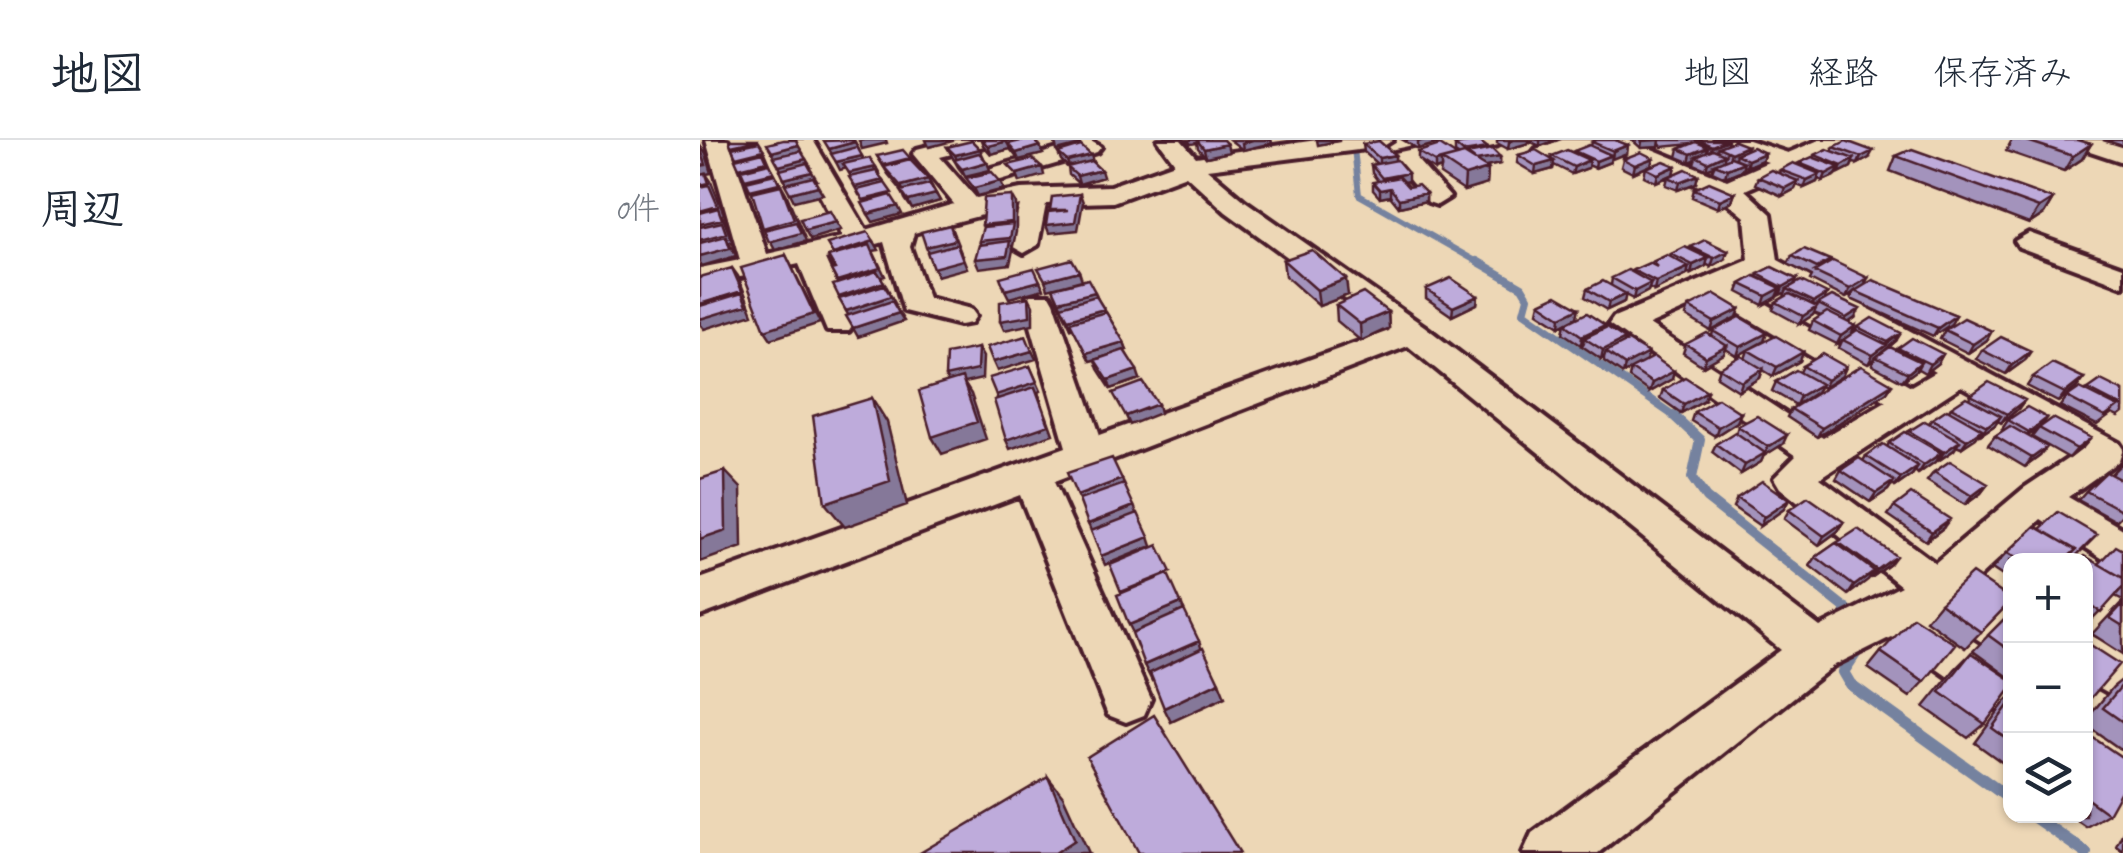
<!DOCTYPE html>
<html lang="ja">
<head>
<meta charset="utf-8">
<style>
	body { margin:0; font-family:Caveat,"Klee One",sans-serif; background:#f2f2f3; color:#1f2937 }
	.controls { position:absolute; right:30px; bottom:30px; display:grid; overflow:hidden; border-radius:20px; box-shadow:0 2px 8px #0004 }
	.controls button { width:90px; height:90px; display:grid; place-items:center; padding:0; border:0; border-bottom:2px solid #e0e1e3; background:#fff; color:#1f2937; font:50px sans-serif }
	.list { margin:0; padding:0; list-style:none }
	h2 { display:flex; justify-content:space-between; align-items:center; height:130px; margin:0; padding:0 40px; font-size:42px }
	h2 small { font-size:32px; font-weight:400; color:#747a83 }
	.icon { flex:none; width:55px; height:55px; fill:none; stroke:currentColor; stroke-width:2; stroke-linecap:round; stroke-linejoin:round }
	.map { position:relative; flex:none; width:1423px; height:713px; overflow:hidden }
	header { display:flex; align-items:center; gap:60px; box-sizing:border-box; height:140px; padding:0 50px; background:#fff; border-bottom:2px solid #e0e1e3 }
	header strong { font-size:48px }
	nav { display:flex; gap:55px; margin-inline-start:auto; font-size:35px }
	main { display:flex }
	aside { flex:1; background:#fff }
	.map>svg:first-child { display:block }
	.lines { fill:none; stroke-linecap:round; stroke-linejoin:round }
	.stream-far3 { stroke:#74829f; stroke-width:6 }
	.stream-far2 { stroke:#74829f; stroke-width:8 }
	.stream-far1 { stroke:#74829f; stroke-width:10 }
	.stream { stroke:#74829f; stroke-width:12 }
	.minor-casing { stroke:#4a1f2b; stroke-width:8 }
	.minor { fill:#edd7b6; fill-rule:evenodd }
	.wall { fill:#a393bc; stroke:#4a1f2b; stroke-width:2.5 }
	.shaded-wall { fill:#857899; stroke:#4a1f2b; stroke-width:2.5 }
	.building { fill:#beabdb; stroke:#4a1f2b; stroke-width:2.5 }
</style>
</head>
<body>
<header>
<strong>地図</strong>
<nav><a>地図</a><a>経路</a><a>保存済み</a></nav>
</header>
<main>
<aside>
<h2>周辺<small>0件</small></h2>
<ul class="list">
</ul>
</aside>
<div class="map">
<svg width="1423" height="713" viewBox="0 0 1423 713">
	<rect width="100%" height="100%" fill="#edd7b6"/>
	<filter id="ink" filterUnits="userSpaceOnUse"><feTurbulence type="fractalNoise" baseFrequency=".01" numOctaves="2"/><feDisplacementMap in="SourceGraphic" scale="20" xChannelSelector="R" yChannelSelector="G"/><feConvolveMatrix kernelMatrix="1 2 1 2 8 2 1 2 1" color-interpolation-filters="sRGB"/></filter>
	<g filter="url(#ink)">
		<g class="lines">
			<path class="stream-far3" d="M648,0L654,8L659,55L781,124"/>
			<path class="stream-far2" d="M777,121L822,147L828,157L824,172L977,278"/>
			<path class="stream-far1" d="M973,275L1000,300L992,338L1006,358L1149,471"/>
			<path class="stream" d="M1146,469L1154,480
				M1161,505L1143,532L1150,544L1310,659
				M1333,676L1386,713"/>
			<g class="minor-casing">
				<path id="minor" d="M6,0H28L67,114L142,97L91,0H113L166,90L254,64L213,14L217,9L253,0H291L288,5L240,17L276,58L321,49L410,46L475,23L458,0H481L496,17L617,0H693L682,7L507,29L545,61L724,186L1120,487L1201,446L1080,348L1074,338L1096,316L909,184L914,177L1049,120L1045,77L1018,54L902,5L899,0H930L1027,40L1068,22L1017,5L1014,0H1048L1088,13L1119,0H1144L1142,7L1045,50L1071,74L1078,120L1419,303L1423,309L1419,321L1368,357L1423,389V427L1408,422L1341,379L1274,442L1230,473L1310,525V574L1293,568L1191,497L1133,526L898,713H823L832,693L1081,510L708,206L354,342L451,559L444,575L426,582L408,575L320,355L0,476V439L366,307L324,162L328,155H350L354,162L400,295L689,191L526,72L486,35L413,62L346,64L338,105L324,113L310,105L320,65L214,93L210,107L228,158L271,169L276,176L271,183L260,185L204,171L184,102L125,119L154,184L149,191H127L99,124L0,146V128L40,120ZM1063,135L1235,232L1211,246L1037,147ZM1012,157L1186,261L1123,298L949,185ZM1261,246L1378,312L1324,348L1235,423L1120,338Z
					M389,0L401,7L397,12L287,44L275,37L278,32Z
					M756,0H801L798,5L719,22L750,57L737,65L728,62L691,18L695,13Z
					M862,0H896L893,5L844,21L832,14L836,9Z
					M1369,0H1402L1423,7V22L1372,5Z
					M1329,93L1423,127V146L1319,107L1315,101Z
					M1386,493L1423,512V561L1386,540Z"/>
			</g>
			<use href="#minor" class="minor"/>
		</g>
		<path class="wall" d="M281,0H312L313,3L317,2L315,0H345L336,2L340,6L343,14L319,20L310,9L291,14L283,5Z
			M487,0H523L529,12L506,17L498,8L497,3L491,4Z
			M530,0H571L572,3L543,10Z
			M703,0H739V3L718,9Z
			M797,0H857L840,6L829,1V3L808,9L797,3Z
			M932,0H1028L1027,4L1047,6L1045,10L1065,13L1062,20L1046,27L1043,26L1042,30L1025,37L1012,31L1014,26L1006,29L994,24L995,20L989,22L977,17L979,9L992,4L962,7L960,4L959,7L941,8Z
			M1312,0H1377L1391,4L1382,19L1364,31L1306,11Z
			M1403,0H1423V6Z
			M892,2L928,5L927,13L911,18L910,22L895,28L888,25V28L872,34L854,25L853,29L835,34L817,23L818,15L851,20L852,16L874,14V11L891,6Z
			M663,4L695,15V21L708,41L704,42L708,47L726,53V61L699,67L690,56L680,58L673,50V42L678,41L672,33L671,25L677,24L664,12Z
			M755,5L788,8V10L800,17V24L785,27L788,29L787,44L764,51L740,35L741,28L735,30L718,19V12L758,15L755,13Z
			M247,7L283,16L290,30L265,36L258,27Z
			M1134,7L1169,18L1158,24L1153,23L1151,27L1139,33L1137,32L1136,35L1123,41L1118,39L1117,42L1104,48L1097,45L1095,49L1082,56L1055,44L1058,37L1079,33L1080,30L1098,25L1099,23L1114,18L1115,15L1132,11Z
			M358,13L393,22L403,37L379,44L369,35L368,27L361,20Z
			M177,16L210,18L228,39L240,61L212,69L205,59L202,51L188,34Z
			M1196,16L1353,59L1344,74L1329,84L1190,31Z
			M953,18L951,25L933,33L921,27L923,19Z
			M976,26L974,34L998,35L996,43L978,50L966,45L968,37L956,42L944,36L946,28Z
			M994,49L1035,53L1032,61L1018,68L992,57Z
			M991,107L1025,119L1011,127L1006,124V126L991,134L987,132V135L954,151L949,148L948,151L933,159L925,155L924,162L907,170L885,157L887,149L911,145L912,138L933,133V130L970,117L971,114L991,109Z
			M1092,116L1130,120L1128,124L1166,144L1256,175L1251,184L1233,196L1151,159L1153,153L1146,158L1110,140L1112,136L1088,124Z
			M583,120L648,155L619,166L585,136Z
			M1058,134L1097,139L1095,145L1155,178L1148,183L1155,186L1151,194L1156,191L1158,187L1196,201L1183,212L1197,210L1198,208L1243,214L1238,223L1225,233L1218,229L1202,241L1172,225L1175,219L1168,224L1139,208L1142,201L1137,204L1109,190L1113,181L1121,176L1114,173L1113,175L1099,184L1073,170L1076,162L1084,157L1086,152L1078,155L1077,157L1063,165L1038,152L1041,144L1057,137Z
			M353,148L397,158L424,202L427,210L425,211L440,239L411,249L398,229L395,220L411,215L390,221L373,187L371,188L364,174Z
			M726,149L778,156L777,164L752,176L726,158Z
			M840,163L877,177L860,186L838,172Z
			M636,165L688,172L689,188L661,201L637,181Z
			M989,167L1040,169L1037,177L1011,191L986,176Z
			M865,184L905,185L904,188L924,202L948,213L946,222L972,239L949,252L929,238L931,229L923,234L904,221V217L901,219L882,206L883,204L881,205L863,193Z
			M1245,190L1287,200L1268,213L1240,199Z
			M1013,191L1067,193L1064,201L1037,216L1026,209L1024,214L1003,226L983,213L986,204L1012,196Z
			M1048,210L1103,212L1100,221L1073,236L1063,230L1060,238L1039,251L1017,237L1020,228L1045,219Z
			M1282,210L1325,220L1306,234L1276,219Z
			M1103,226L1146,227L1142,236L1123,248L1119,246L1116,252L1096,265L1072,251L1076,242L1100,232Z
			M1333,237L1384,238L1377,247L1358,262L1327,246Z
			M1388,249L1423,251V273L1418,277L1412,274L1397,285L1360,266L1367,257Z
			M963,250L1004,260L981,273L960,258Z
			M1187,252L1117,297L1087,277L1091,269Z
			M1271,255L1318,269L1301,283L1298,281L1295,285L1280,295L1279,294L1261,308L1256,306L1254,310L1238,321L1236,320L1218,334L1215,331L1212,335L1195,347L1192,344L1188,350L1170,362L1136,339L1141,330L1163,321L1166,316L1187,307L1189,303L1209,291L1229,283L1232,279L1249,270L1251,267L1269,258Z
			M994,272L1037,282L1015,296L991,281Z
			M1347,278L1340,287L1328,296L1340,316L1325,327L1288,305L1295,296L1304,290L1302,289L1308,280Z
			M1038,286L1083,304L1064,315L1061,322L1041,334L1012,312L1016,304L1036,293Z
			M1339,288L1391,298L1383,307L1369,318L1332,297Z
			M1423,322V374L1416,381L1378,360L1386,351L1411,334Z
			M1234,332L1288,344L1281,353L1265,365L1227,341Z
			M1037,358L1084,369L1060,386L1033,367Z
			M1194,367L1243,388L1226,401L1188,375Z
			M1089,370L1138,391L1119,405L1084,379Z
			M1340,389L1397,395L1372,420H1310V441L1292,429L1307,413Z
			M1138,402L1190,424L1171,438L1169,437L1148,455L1110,426L1116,417Z
			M1423,410V460L1415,456L1386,485V420L1398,424Z
			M1423,461V514L1392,494Z
			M1310,462L1265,508L1226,480L1240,463Z
			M1310,473V538L1273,511Z
			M1181,512L1224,542L1210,557L1168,528Z
			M1271,513L1285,584L1268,598L1224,567L1255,529Z
			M1423,539V611L1386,585V580L1413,547Z
			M1310,557V628L1275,603L1305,562Z
			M1386,593L1408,674L1386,687L1370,676H1386Z
			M1423,692V711L1416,706Z"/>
		<path class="shaded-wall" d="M164,0H186L187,3L162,9L159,1Z
			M226,0H253V1L229,7Z
			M312,0L315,8L308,4L310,9L291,14L288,6Z
			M367,0H379L380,5L357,11L355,3Z
			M553,0H571L572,3L543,10L542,3Z
			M617,0H639V1L618,5Z
			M724,0H739V3L718,9V2Z
			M814,0H829V3L808,9L809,2Z
			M840,0H857L840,6Z
			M960,0L959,7L941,8L942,1Z
			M1028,0L1026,7H1018L1017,10L1010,13L1012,6Z
			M155,2L159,10L133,16L129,9Z
			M527,4L529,12L506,17L504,9Z
			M1391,4L1382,19L1364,31L1373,16Z
			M98,5L103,13L76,19L72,12Z
			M928,5L927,13L912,19L913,11Z
			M340,6L343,14L319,20L316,13Z
			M1047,6L1044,13L1036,14L1035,18L1028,20L1031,13Z
			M1,7L6,14L12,33L6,34L11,41L24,74L22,75L32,101L29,102L36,116L2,126L0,123Z
			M1008,7L1006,15L996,16L995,20L989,22L991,14Z
			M280,9L283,16L258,23L255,15Z
			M64,10L72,29L44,36L39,28L41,24L36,17Z
			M1173,11L1169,18L1158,24L1161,17Z
			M1065,13L1062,20L1046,27L1048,20Z
			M1025,14L1023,22L1014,24V26L1006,29L1008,22Z
			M391,15L393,22L370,29L367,21Z
			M695,15V22L679,26V18Z
			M911,15L910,22L895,28L896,21Z
			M162,16L166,23L140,30L136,22Z
			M800,17V24L776,29V21Z
			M953,18L951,25L933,33L935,25Z
			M106,19L111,27L83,34L79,26Z
			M1154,19L1151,27L1139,33L1142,26Z
			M889,20L888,28L872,34L874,27Z
			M741,21V28L735,30V22Z
			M854,21L853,29L835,34L836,26Z
			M287,22L290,30L265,36L262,29Z
			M1044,22L1042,30L1025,37L1027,29Z
			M69,23L86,53L106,101L75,110L63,88L55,58L45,39Z
			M976,26L974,34L956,42L958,34Z
			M176,27L180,34L153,41L149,33Z
			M342,27L344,35L320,42L317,34Z
			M1139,27L1136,35L1123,41L1126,34Z
			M788,29L787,44L764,51L765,36Z
			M401,30L403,37L379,44L377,36Z
			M112,32L117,40L89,47L84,39Z
			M708,33V41L682,46V38Z
			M1120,34L1117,42L1104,48L1107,40Z
			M998,35L996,43L978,50L980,42Z
			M228,39L232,47L205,54L201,46Z
			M183,40L187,48L159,55L155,47Z
			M300,41L304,49L278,56L274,48Z
			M1098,41L1095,49L1082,56L1085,48Z
			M118,46L123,54L94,61L90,53Z
			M690,48V56L680,58V50Z
			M726,53V61L699,67V59Z
			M1035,53L1032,61L1018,68L1020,60Z
			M236,54L240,61L212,69L208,61Z
			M380,54L383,62L378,90L349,93L346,85Z
			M312,56L316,63V92L313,106H312L313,110L310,124L279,128L275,119L283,109L279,101L286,93L282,85Z
			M1353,59L1344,74L1329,84L1339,68Z
			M198,66L202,74L173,82L168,74Z
			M136,82L141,90L110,99L105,90Z
			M250,85L267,128L237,136L226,107Z
			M174,101L179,110L173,111L185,136L142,150L137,141L138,122L133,114Z
			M1028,111L1025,119L1011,127L1014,118Z
			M86,115L120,183L71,199L65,190Z
			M1008,118L1006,126L991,134L993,125Z
			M989,127L987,135L954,151L956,142Z
			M32,128L38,136L53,174L4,189L0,184V164Z
			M379,131L382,140L348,149L345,140Z
			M1168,138L1164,147L1155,151L1146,158L1150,149Z
			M646,139L648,155L619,166L617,150Z
			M1097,139L1093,147L1087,149L1086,152L1080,155L1083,147Z
			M340,141L344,149L309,158L305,150Z
			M184,142L189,151L145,165L139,157Z
			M951,143L948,151L933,159L935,151Z
			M1081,148L1077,157L1063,165L1066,156Z
			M395,152L398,160L363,170L359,161Z
			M926,154L924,162L907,170L909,162Z
			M1127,154L1123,162L1110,170L1114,162Z
			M191,156L196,165L151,180L146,171Z
			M778,156L777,164L752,176L753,167Z
			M329,157L333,165V184L304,190L300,181Z
			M1117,167L1113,175L1099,184L1103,176Z
			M879,168L877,177L860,186L861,177Z
			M404,169L406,178L371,188L368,179Z
			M1040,169L1037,177L1011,191L1014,182Z
			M1160,169L1155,178L1142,187L1146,178Z
			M688,172L689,188L661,201L660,184Z
			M199,173L204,181L158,197L153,188Z
			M1256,175L1251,184L1233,196L1238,188Z
			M905,185L903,194L884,198L883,204L881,205L882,196Z
			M1155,186L1151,195L1137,204L1141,196Z
			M1292,191L1287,200L1268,213L1273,204Z
			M1067,193L1064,201L1037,216L1040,207Z
			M1201,193L1196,201L1168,224L1173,215Z
			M925,199L923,208L906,212L904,217L901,219L903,210Z
			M424,202L427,210L390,221L386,213Z
			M1027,206L1024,214L1003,226L1006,217Z
			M278,208L283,217L282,239L264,243L271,254L286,299L242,314L232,297L250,246L245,237Z
			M332,211L336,219L297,231L293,222Z
			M1331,211L1325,220L1306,234L1312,225Z
			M1103,212L1100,221L1073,236L1077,227Z
			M948,213L946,222L923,234L925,225Z
			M1243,214L1238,223L1225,233L1230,224Z
			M1221,222L1216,231L1202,241L1208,233Z
			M330,226L341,251L338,252L353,294L310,309L306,300L300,264L296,255Z
			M1146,227L1142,236L1123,248L1127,240Z
			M1063,229L1060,238L1039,251L1042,242Z
			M437,230L440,239L411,249L408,240Z
			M974,231L972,239L949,252L952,243Z
			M1384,238L1377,247L1358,262L1365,253Z
			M1121,244L1116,252L1096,265L1100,256Z
			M1192,244L1187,252L1117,297L1122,288Z
			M1007,251L1004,260L981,273L984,264Z
			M172,258L187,282L207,365L145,387L125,363Z
			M1325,260L1318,269L1301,283L1307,274Z
			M458,264L460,273L430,285L426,276Z
			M1041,273L1037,282L1015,296L1018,287Z
			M1301,276L1295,285L1280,295L1287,286Z
			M1347,278L1340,287L1322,300L1329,292Z
			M1282,289L1276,298L1261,308L1267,300Z
			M1087,295L1083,304L1064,316L1068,307Z
			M1391,298L1383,307L1369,318L1377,309Z
			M1260,301L1254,310L1238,321L1244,312Z
			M1347,307L1340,316L1325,327L1332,318Z
			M1065,313L1061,322L1041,334L1045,325Z
			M1241,313L1235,322L1218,334L1224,325Z
			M1218,326L1212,335L1195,347L1201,338Z
			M25,331L41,348L42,407L0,422V399Z
			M422,339L425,348L381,364L377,356Z
			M1194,341L1188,350L1170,362L1176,353Z
			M1288,344L1281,353L1265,365L1272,356Z
			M1089,360L1084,369L1060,386L1064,377Z
			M434,366L438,375L392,393L388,384Z
			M1250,379L1243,388L1226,401L1232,392Z
			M1144,382L1138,391L1119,405L1124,396Z
			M449,397L452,406L405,425L401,416Z
			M1196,416L1190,424L1171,438L1177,430Z
			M1174,431L1168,440L1148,455L1154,446Z
			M481,463L487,479L437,501L429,485Z
			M499,501L504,517L452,541L444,525Z
			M519,542L525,557L471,582L464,568Z
			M348,637L363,656L389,713H355Z"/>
		<path class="building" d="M29,0H59L31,6Z
			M83,0H96L98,5L72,12L67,4Z
			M154,0L155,2L129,9L124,1Z
			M282,0H312L288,6Z
			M325,0H334L340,6L316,13L308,4Z
			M497,0H523L527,4L504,9Z
			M896,0H915L928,5L913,11L892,2Z
			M1002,0H1026L1012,6L1000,1Z
			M1324,0H1377L1391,4L1373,16Z
			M272,1L280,9L255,15L247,7Z
			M679,1L695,15L679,18L663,4Z
			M779,1L788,8L763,12L755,5Z
			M1034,1L1047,6L1031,13L1018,7Z
			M1146,1L1173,11L1161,17L1134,7Z
			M59,2L64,10L36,17L32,8Z
			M996,2L1008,7L991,14L979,9Z
			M740,5L757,16L735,22L718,12Z
			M889,5L911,15L896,21L874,11Z
			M381,6L391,15L367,21L358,13Z
			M0,7L6,25L0,26Z
			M157,7L162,16L136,22L131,14Z
			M1052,7L1065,13L1048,20L1036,14Z
			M792,9L800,17L776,21L767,14Z
			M1013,9L1025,14L1008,22L996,16Z
			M1127,9L1154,19L1142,26L1115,15Z
			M1212,9L1353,59L1339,68L1196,16Z
			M203,10L210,18L183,25L177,16Z
			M836,10L854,21L836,26L818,15Z
			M867,10L889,20L874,27L852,16Z
			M101,11L106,19L79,26L74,17Z
			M63,12L67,21L39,28L35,19Z
			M941,12L953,18L935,25L923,19Z
			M279,13L287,22L262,29L254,20Z
			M764,14L788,29L765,36L741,20Z
			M1031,17L1044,22L1027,29L1014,24Z
			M1112,17L1139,27L1126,34L1099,23Z
			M170,18L176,27L149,33L143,24Z
			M333,19L342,27L317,34L308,25Z
			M210,20L228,39L201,46L184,27Z
			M697,20L708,33L682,38L671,25Z
			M391,21L401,30L377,36L367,27Z
			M964,21L976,26L958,34L946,28Z
			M69,23L74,32L45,39L41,30Z
			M107,23L112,32L84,39L80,30Z
			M1093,23L1120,34L1107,40L1080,30Z
			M986,29L998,35L980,42L968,37Z
			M1071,30L1098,41L1085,48L1058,37Z
			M176,31L183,40L155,47L149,37Z
			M292,32L300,41L274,48L266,38Z
			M6,34L9,43L0,45V35Z
			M75,34L79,43L50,50L46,41Z
			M113,37L118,46L90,53L85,44Z
			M699,37L708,47L718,45L726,53L699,59L690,48L680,50L673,42Z
			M1009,42L1035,53L1020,60L994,49Z
			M185,43L192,53L163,60L157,50Z
			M229,44L236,54L208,61L201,51Z
			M9,45L18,66L0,71V47Z
			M81,45L94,79L63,88L52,52Z
			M380,54L375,82L346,85L348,72L368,70H350L352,57Z
			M191,55L198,66L168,74L162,63Z
			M312,56V82L282,85L284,58Z
			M18,68L22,79L0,84V73Z
			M130,71L136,82L105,90L100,79Z
			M22,82L26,93L0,100V87Z
			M96,82L101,93L69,102L64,90Z
			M313,84L310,98L279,101L283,87Z
			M250,85L255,100L226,107L221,92Z
			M168,92L174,101L133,114L127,104Z
			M26,96L30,108L0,116V103Z
			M1005,100L1028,111L1014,118L991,107Z
			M310,101L307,116L275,119L279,105Z
			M257,104L263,120L233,128L227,112Z
			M170,105L180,128L137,141L131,130L135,129L128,117Z
			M985,107L1008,118L993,125L971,114Z
			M1104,109L1130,120L1117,128L1092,116Z
			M612,110L646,139L617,150L583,120Z
			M86,115L114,174L65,190L41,128Z
			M967,115L989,127L956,142L933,130L949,123L957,127L952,122Z
			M372,119L379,131L345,140L338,128Z
			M1133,121L1168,138L1150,149L1114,132Z
			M1072,127L1097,139L1083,147L1058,134Z
			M32,128L42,151L0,164V137Z
			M334,128L340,141L305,150L300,137Z
			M928,130L951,143L935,151L912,138Z
			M177,131L184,142L139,157L133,145Z
			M1055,136L1081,148L1066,156L1041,144Z
			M751,138L778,156L753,167L726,149Z
			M388,139L395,152L359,161L353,148Z
			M1173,140L1256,175L1238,188L1155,151Z
			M903,141L926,154L909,162L887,149Z
			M1101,141L1127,154L1114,162L1087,149Z
			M184,145L191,156L146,171L139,159Z
			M42,153L47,165L0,179V166Z
			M663,153L688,172L660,184L636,165Z
			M1015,154L1040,169L1014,182L989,167Z
			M1090,154L1117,167L1103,176L1076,162Z
			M857,155L879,168L861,177L840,163Z
			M396,156L404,169L368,179L361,166Z
			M1132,156L1160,169L1146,178L1118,164Z
			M329,157L330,176L300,181V162Z
			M192,161L199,173L153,188L146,176Z
			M406,172L424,202L386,213L370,182Z
			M1127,172L1155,186L1141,196L1113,181Z
			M887,173L905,185L882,196L865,184Z
			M1040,177L1067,193L1040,207L1013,191Z
			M1172,178L1201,193L1188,202L1158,187Z
			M1264,178L1292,191L1273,204L1245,190Z
			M907,187L925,199L903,210L884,198Z
			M1157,190L1187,205L1173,215L1143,200Z
			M1007,193L1027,206L1006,217L986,204Z
			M326,196L332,211L293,222L287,207Z
			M1076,196L1103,212L1077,227L1048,210Z
			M1301,197L1331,211L1312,225L1282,210Z
			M1212,198L1243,214L1230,224L1198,208Z
			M928,201L948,213L925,225L906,212Z
			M1190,207L1221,222L1208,233L1176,217Z
			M278,208L277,230L245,237L246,214Z
			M424,210L437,230L408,240L395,220Z
			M1123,214L1146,227L1127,240L1103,226Z
			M1041,216L1063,229L1042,242L1020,228Z
			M954,217L974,231L952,243L931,229Z
			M1352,223L1384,238L1365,253L1333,237Z
			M330,226L337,242L296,255L289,238Z
			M1161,226L1192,244L1122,288L1091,269Z
			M1096,230L1121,244L1100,256L1076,242Z
			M985,237L1007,251L984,264L963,250Z
			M262,238L277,282L232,297L219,251Z
			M1401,240L1423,251V267L1388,249Z
			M443,242L458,264L426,276L413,253Z
			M1289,242L1325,260L1307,274L1271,255Z
			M335,247L349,285L306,300L294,260Z
			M1380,248L1418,267L1405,277L1367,257Z
			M1266,257L1301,276L1287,286L1251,267Z
			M172,258L190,341L125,363L113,276Z
			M1018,258L1041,273L1018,287L994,272Z
			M1327,267L1347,278L1329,292L1308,280Z
			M1247,269L1282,289L1267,300L1232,279Z
			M1057,276L1087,295L1068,307L1038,286Z
			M1353,278L1391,298L1377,309L1339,288Z
			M1225,281L1260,301L1244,312L1209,291Z
			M1310,286L1347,307L1332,318L1295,296Z
			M1035,292L1065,313L1045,325L1016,304Z
			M1205,292L1241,313L1224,325L1189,303Z
			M1183,304L1218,326L1201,338L1166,316Z
			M412,318L422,339L377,356L367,333Z
			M1159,318L1194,341L1176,353L1141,330Z
			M1250,321L1288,344L1272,356L1234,332Z
			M25,331L26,390L0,399V339Z
			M1406,332L1423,341V371L1386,351Z
			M1062,341L1089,360L1064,377L1037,358Z
			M424,344L434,366L388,384L379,360Z
			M1211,354L1250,379L1232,392L1194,367Z
			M1108,357L1144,382L1124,396L1089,370Z
			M1358,372L1397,395L1375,417L1371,415L1376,410L1340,389Z
			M438,373L449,397L401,416L391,391Z
			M1335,386L1376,410L1365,420H1320L1307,413Z
			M1158,389L1196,416L1177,430L1138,402Z
			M1136,403L1174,431L1154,446L1116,417Z
			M458,405L471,432L421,452L410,425Z
			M1416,406L1423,410V438L1399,424Z
			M1385,416L1423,438V447L1401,472L1386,463V420H1380Z
			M1272,433L1310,459V462L1281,492L1240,463Z
			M468,434L481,463L429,485L417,455Z
			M1423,464V486L1410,478Z
			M484,470L499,501L444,525L432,493Z
			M1310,473V511L1288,495Z
			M1213,477L1255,504L1224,542L1181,512Z
			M1386,502L1420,524L1389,560L1386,558Z
			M503,508L519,542L464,568L450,533Z
			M1271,513L1310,539V550L1285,584L1240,552Z
			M1423,544V582L1403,568Z
			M1310,563V601L1292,588Z
			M454,575L540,713H439L387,617Z
			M1386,593L1423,618V647L1408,674L1386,658Z
			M348,637L375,700L355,713H220Z"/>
	</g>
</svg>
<div class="controls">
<button>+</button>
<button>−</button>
<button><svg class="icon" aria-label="layers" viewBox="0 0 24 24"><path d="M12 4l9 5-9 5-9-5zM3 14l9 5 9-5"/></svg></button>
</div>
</div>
</main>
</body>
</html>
